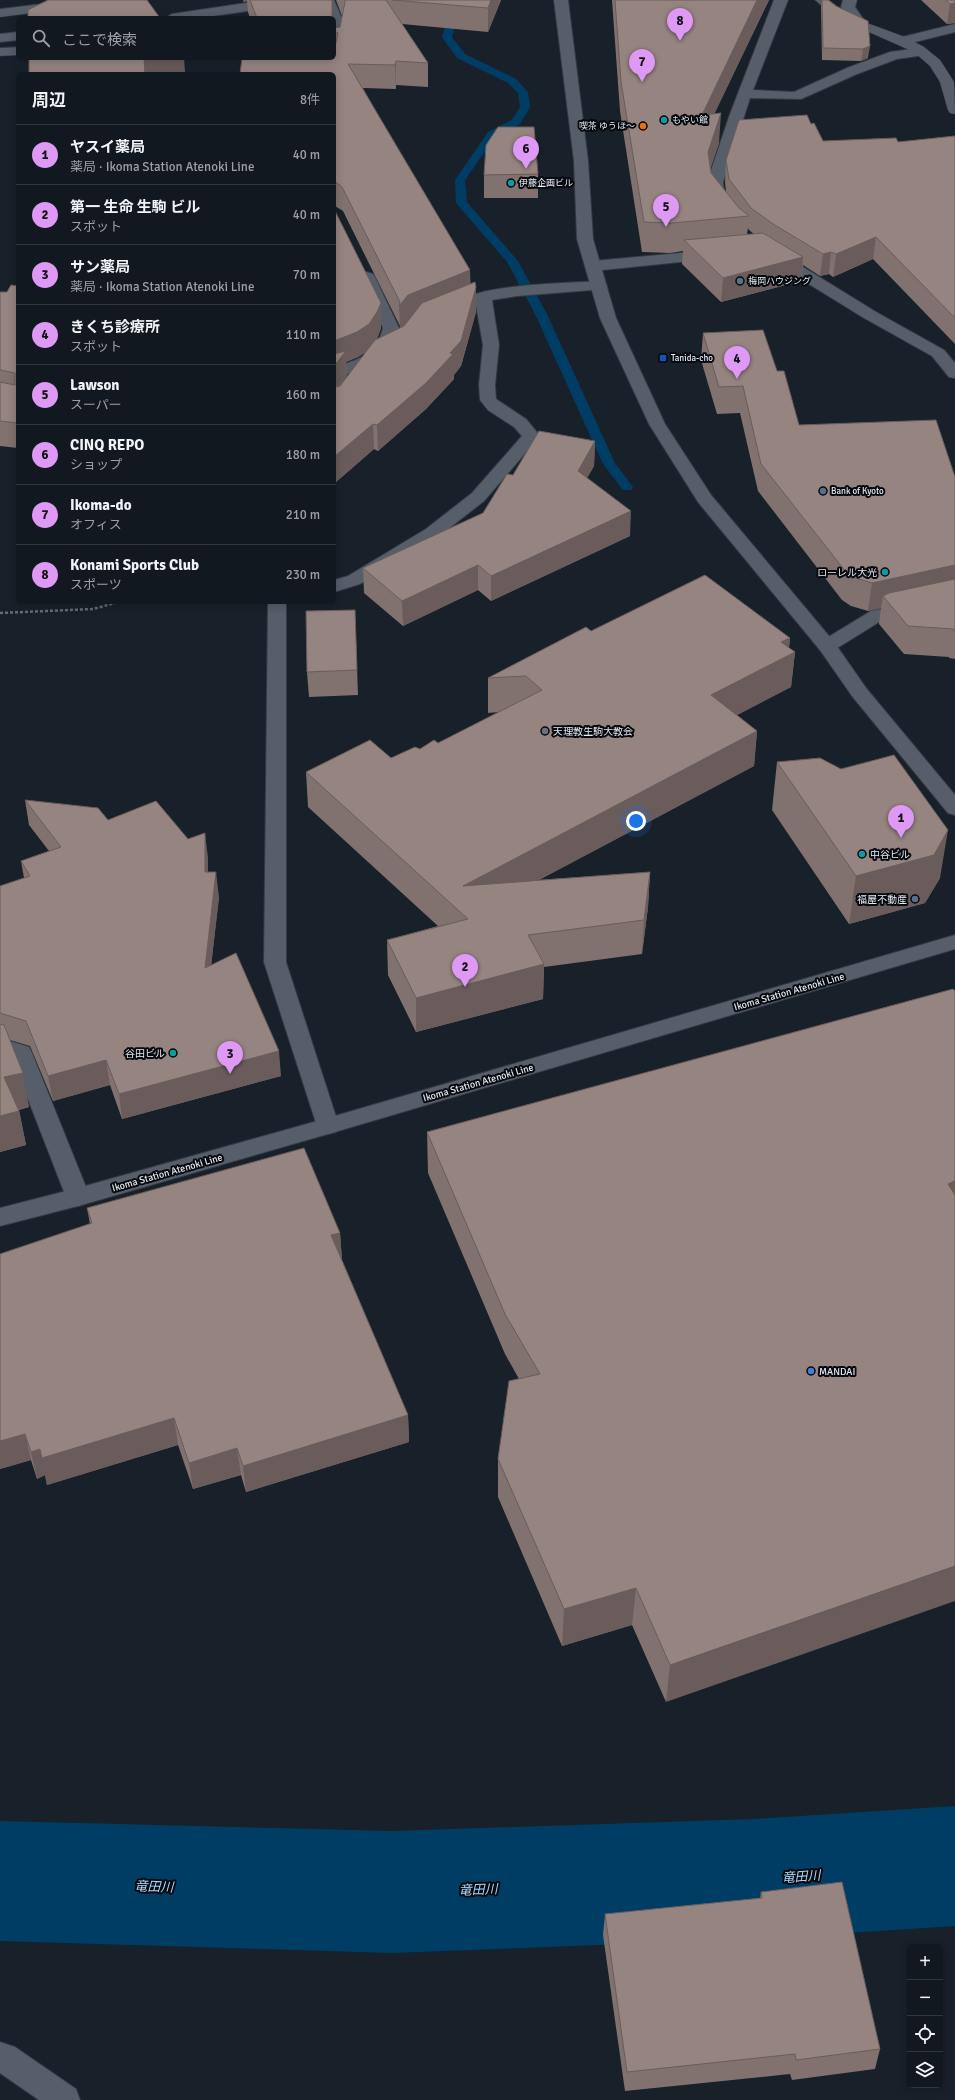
<!DOCTYPE html>
<html lang="ja">
<head>
<meta charset="utf-8">
<style>
	body { margin:0; font-family:Signika,"Noto Sans JP",sans-serif; background:#1f252c; color:#f1f3f6 }
	.controls { position:absolute; right:12px; bottom:12px; display:grid; overflow:hidden; border-radius:6px; box-shadow:0 2px 10px #0003 }
	.controls button { width:36px; height:36px; display:grid; place-items:center; padding:0; border:0; border-bottom:1px solid #31373d; background:#12181f; color:#f1f3f6; font:20px sans-serif }
	.you { position:absolute; left:636px; top:821px; width:14px; height:14px; margin:-10px; border:3px solid #fff; border-radius:50%; background:#1a73e8; box-shadow:0 0 0 6px #1a73e833 }
	.badge { display:grid; place-items:center; width:26px; height:26px; border-radius:50%; background:#dd99f3; color:#111; font-size:13px; font-weight:700 }
	.pin { position:absolute; translate:-50% -33px; filter:drop-shadow(0 1px 2px #0008) }
	.pin::after { content:''; position:absolute; top:21px; width:14px; height:12px; background:inherit; clip-path:polygon(0 0,100% 0,50% 100%) }
	.list { margin:0; padding:0; list-style:none }
	h2 { display:flex; justify-content:space-between; align-items:center; height:52px; margin:0; padding:0 16px; font-size:17px }
	h2 small { font-size:13px; font-weight:400; color:#9ca0a4 }
	.list li { display:grid; grid-template-columns:26px 1fr auto; gap:12px; align-items:center; box-sizing:border-box; height:60px; padding:0 16px; border-top:1px solid #31373d }
	.list b { display:block; font-size:15px; white-space:nowrap }
	.list p { margin:0; font-size:13px; white-space:nowrap; color:#9ca0a4 }
	.list em { font-size:13px; font-style:normal; color:#9ca0a4 }
	.icon { flex:none; width:22px; height:22px; fill:none; stroke:currentColor; stroke-width:2; stroke-linecap:round; stroke-linejoin:round }
	.map { position:relative; flex:none; width:955px; height:2100px; overflow:hidden }
	.search { position:absolute; background:#12181f; box-shadow:0 2px 10px #0003; left:16px; top:16px; width:320px; height:44px; display:flex; align-items:center; gap:10px; box-sizing:border-box; padding:0 14px; border-radius:6px; color:#9ca0a4; font-size:15px }
	.panel { position:absolute; background:#12181f; box-shadow:0 2px 10px #0003; left:16px; top:72px; width:320px; height:532px; border-radius:6px }
	.map>svg:first-child { display:block }
	.lines { fill:none; stroke-linecap:round; stroke-linejoin:round }
	.stream { fill:#003d64; fill-rule:evenodd }
	.river { fill:#003d64; fill-rule:evenodd }
	.lane-casing { stroke:#363a43; stroke-width:1 }
	.street-casing { stroke:#363a43; stroke-width:2 }
	.secondary-casing { stroke:#363a43; stroke-width:2 }
	.path { stroke:#646b73; stroke-width:2.5; stroke-dasharray:3 2; stroke-linecap:butt }
	.lane { fill:#555e69; fill-rule:evenodd }
	.street { fill:#555e69; fill-rule:evenodd }
	.secondary { fill:#555e69; fill-rule:evenodd }
	.wall { fill:#81726f; fill-rule:evenodd }
	.shaded-wall { fill:#695c5a }
	.building { fill:#968481; stroke:#695c5a }
	.culture-dot { fill:#0f9aa8; stroke:#06090d; stroke-width:1.5 }
	.food-dot { fill:#e8710a; stroke:#06090d; stroke-width:1.5 }
	.service-dot { fill:#5c6f8a; stroke:#06090d; stroke-width:1.5 }
	.transit-dot { fill:#1a4fb4; stroke:#06090d; stroke-width:1.5 }
	.worship-dot { fill:#6b7280; stroke:#06090d; stroke-width:1.5 }
	.shop-dot { fill:#3f7fe0; stroke:#06090d; stroke-width:1.5 }
	.labels { text-anchor:middle; stroke-width:4; stroke-linejoin:round; paint-order:stroke }
	.far-poi-label { font-size:9px; fill:#e5eaf1; stroke:#06090d; text-anchor:start }
	.poi-label { font-size:10px; fill:#e5eaf1; stroke:#06090d; text-anchor:end }
	.street-label { font-size:10px; fill:#e5eaf1; stroke:#06090d }
	.near-water-label { font-size:13px; font-style:italic; fill:#aad7fd; stroke:#06090d }
</style>
</head>
<body>
<div class="map">
<svg width="955" height="2100" viewBox="0 0 955 2100">
	<rect width="100%" height="100%" fill="#182029"/>
	<g class="lines">
		<path class="stream" d="M464,0H475L458,15L452,37L465,54L516,79L528,92L530,107L520,124L496,136L465,180L467,202L518,261L547,314L615,463L633,487L631,490H623L603,464L535,314L507,262L456,203L455,180L488,132L512,120L520,107L518,93L508,83L457,58L442,37L448,14Z"/>
		<path class="river" d="M955,1806V1926L753,1939L392,1953L0,1941V1821L392,1831L753,1819Z"/>
		<g class="lane-casing">
			<path id="lane" d="M73,0H110L104,4L0,17V9Z
				M815,0H829L844,12L864,22L905,37L924,47L940,60L954,82L955,114L950,113L948,110L940,82L930,66L914,52L835,17Z
				M18,47V55L0,56V48Z"/>
		</g>
		<g class="street-casing">
			<path id="street" d="M320,0H334L345,26L339,50L334,51V18H328Z
				M774,0H788L753,90L794,92L847,68L890,52L920,48L925,49L927,52L925,55L897,59L857,74L801,99L750,98L723,182L725,202L730,207L727,210H717L710,203L707,182L730,114Z
				M843,0H857L855,7L866,23L864,26H854L841,7Z
				M955,24V32L903,45L898,44L896,41L898,38Z
				M713,250L719,252L721,255L719,258L593,271L587,269L585,266L587,263L593,261Z
				M776,252L782,254L876,312L944,350L955,363V378L949,377L932,356L864,318L770,260L768,257L770,254Z
				M367,272L373,274L375,277L399,328L395,343L389,352L391,355L389,358L334,379V368C360,358 375,357 383,328L359,277L361,274Z
				M599,281L605,283L607,286L605,289L517,296L492,300L499,345L495,385L496,399L526,419L540,436L484,501L438,537L360,584L334,592V580L348,576L426,529L472,493L522,436L514,427L488,410L480,400L479,385L483,345L476,305L470,307L464,305L462,302C474,284 575,283 599,281Z
				M955,592V604L884,619L834,650L827,652L820,650L818,646L820,642L871,611Z
				M268,602H286V962L339,1126L336,1132L328,1134L320,1132L317,1126L264,962Z
				M0,1038L29,1047L32,1053L90,1197L86,1203L78,1206L70,1203L66,1197L12,1058L0,1054Z
				M0,2042L15,2047L76,2089L80,2100H39L0,2073Z"/>
		</g>
		<g class="secondary-casing">
			<path id="secondary" d="M267,0H302L295,4L200,18H165L172,14Z
				M554,0H568L588,161L593,239L616,318L665,424L711,495L834,642L866,688L955,795V815L948,813L852,696L820,650L698,502L649,424L600,318L577,239L574,161Z
				M18,32V40L0,42V34Z
				M955,935V949L328,1134L78,1206L0,1226V1208L78,1188L328,1118Z"/>
		</g>
		<path class="path" d="M0,613L93,609L119,602"/>
		<use href="#lane" class="lane"/>
		<use href="#street" class="street"/>
		<use href="#secondary" class="secondary"/>
	</g>
	<path class="wall" d="M243,0H332V18H250L248,12L247,1L244,2Z
		M336,0H501L488,32L402,24L428,63V87L396,85V89L363,88L470,284L476,287V312L461,366L454,375V379L426,409L378,451L374,449L336,482L334,481V209L381,303V328L377,339L400,328V326L343,211L335,206H334V28L340,27L342,16ZM366,352L340,386L339,387L347,376L346,362L358,357Z
		M612,0H769L714,114L719,143L710,169L711,173L726,192L725,182L726,160L811,124L823,141L898,142L955,136V344L873,259L833,277L829,274L820,276L803,265L801,281L721,302L682,264L683,251L670,253L642,252L620,111ZM748,228L749,230L754,234H747Z
		M822,0H828L836,6L868,58L861,61L822,60L821,7Z
		M921,0H955V23L947,24Z
		M538,174V198H484V175Z
		M18,286V448L0,446V292H7Z
		M703,333L777,371L799,425L955,477V659L949,658V657L904,654L879,624L881,608L868,611L851,606L842,600L758,491L740,413L717,414L701,360Z
		M595,441L594,466L587,478L630,536L491,601L478,590L403,626L364,593L363,568L483,513L513,475Z
		M355,610L358,695L309,697L307,672Z
		M591,631L790,638L789,648L795,652L791,687L737,715L757,731L754,766L539,880L650,872L648,907L642,954L544,967L543,999L416,1032L388,975L387,940L438,926L308,807L306,772L391,758L438,743L499,712L488,713V678Z
		M777,762L940,878L925,903L849,924L772,810Z
		M25,800L188,839L208,858V872L219,897L211,965L281,1076L122,1119L110,1085L53,1101L30,1046L10,1040L29,1107L19,1110L26,1145L0,1152V886L24,878L21,861L49,851L29,825Z
		M953,989L666,1702L632,1625L562,1646L498,1497V1459L519,1379L505,1354L428,1173L427,1132Z
		M87,1208L340,1233L342,1260L408,1415L409,1442L246,1492L241,1475L193,1489L178,1445L47,1485L45,1475L37,1479L31,1460L0,1469V1254L90,1224Z
		M761,1892L880,2049L875,2069L792,2080L790,2074L625,2091L603,1935L605,1914L760,1898Z"/>
	<path class="shaded-wall" d="M243,0H247V1L244,2Z
		M491,0H501L488,32V8Z
		M757,0H769L700,144L702,115Z
		M955,3V23L947,24L950,4Z
		M870,46L868,58L861,61L863,49Z
		M144,58H184L185,72L178,74H145Z
		M396,61V89L395,65Z
		M721,113L719,143L706,182L708,152Z
		M876,237L873,259L833,277L836,254Z
		M831,252L829,274L820,276L823,254Z
		M803,257L801,281L721,302L723,278Z
		M470,270L471,295L408,320L400,331L399,306L408,295Z
		M476,287V312L461,366L454,375V379L426,409L378,451L377,425L450,353Z
		M381,303V328L378,337L370,350L358,357L346,362L347,376L334,393V341Z
		M373,424L374,449L336,482L335,456Z
		M595,441L594,466L577,496L578,471Z
		M631,511L630,536L491,601V576Z
		M478,565V590L403,626L402,601Z
		M955,565V591L883,596L881,608L868,611L872,583Z
		M790,638L788,656L795,652L791,687L708,730L711,695L781,642Z
		M757,731L754,766L467,918L463,886Z
		M948,830L940,878L925,903L849,924L856,876Z
		M205,833L208,858V897L205,872Z
		M216,872L219,897L208,993L205,968Z
		M650,872L648,907L642,954L644,920Z
		M544,964L543,999L416,1032V998Z
		M279,1051L281,1076L122,1119L119,1094Z
		M106,1060L110,1085L53,1101L48,1076Z
		M23,1073L29,1107L11,1111L4,1077Z
		M19,1111L26,1145L0,1152V1116Z
		M955,1181V1219L948,1184Z
		M340,1233L342,1260L331,1235Z
		M408,1415L409,1442L246,1492L243,1466Z
		M174,1418L178,1445L47,1485L45,1475L37,1479L31,1452L40,1449Z
		M25,1434L31,1460L0,1469V1441Z
		M237,1448L241,1475L193,1489L189,1463Z
		M955,1566V1601L666,1702L670,1665Z
		M636,1588L632,1625L562,1646L564,1609Z"/>
	<path class="building" d="M48,0H147L160,18H28V10Z
		M250,0H332V18H257Z
		M345,0H386L428,63L396,61L395,65L348,64L470,270L408,295L399,306L400,302L342,187L334,181V74H240L242,58H334V51L338,33L334,31V28L340,27L345,2Z
		M392,0H491L488,8Z
		M615,0H757L702,115L721,113L708,152L711,173L739,208L749,216L672,223L644,222L621,82Z
		M822,0H828L836,6L868,21L870,46L863,49L823,48Z
		M946,0H955V3L950,4Z
		M29,58H144L145,74H29Z
		M807,115L811,124L814,123L823,141L896,138L898,142L955,136V318L876,237L836,254L831,252L823,254L773,224L751,208L729,179L726,160L739,120Z
		M498,127H534L538,174L484,175L486,145Z
		M334,209L381,303L377,312L369,324L357,332L334,341Z
		M763,233L803,257L723,278L684,240Z
		M475,282L476,287L461,341L450,353L453,354L426,383L377,425L373,424L335,456H334V387L340,386L375,340L404,326L422,303Z
		M11,285L18,286V423L0,421V382L15,385V373L0,370V292H7Z
		M763,330L777,371H784L799,425L936,420L955,477V565L872,583L855,578L846,572L761,464L743,386L719,387L703,333Z
		M346,351L334,366V354Z
		M539,431L595,441L578,471L631,511L491,576L478,565L402,601L363,568L483,513L507,474L513,475Z
		M705,575L790,638L781,642L795,652L711,695L757,731L463,886L650,872L644,920L528,935L544,964L416,998L387,940L468,919L306,772L370,740L391,758L415,747L420,749L434,740L438,743L542,690L526,676L488,678L586,627L591,631Z
		M955,579V631H954V629L908,626L883,596L889,593Z
		M355,610L357,670L307,672L306,611Z
		M894,755L948,830L934,855L856,876L777,762L820,758L841,769Z
		M25,800L98,808L108,820L156,801L188,839L205,833V872H216L205,968L236,953L279,1051L119,1094L106,1060L48,1076L26,1021L0,1013V886L30,876L21,861L61,847Z
		M953,989L955,991V1181L948,1184L955,1195V1566L670,1665L636,1588L564,1609L498,1459L509,1381L540,1374L505,1314L427,1132Z
		M0,1024L4,1025L23,1073L4,1077L19,1111L0,1116Z
		M304,1148L340,1233L331,1235L408,1415L243,1466L237,1448L189,1463L174,1418L42,1458L40,1449L31,1452L25,1434L0,1441V1254L92,1223L87,1208Z
		M842,1882L880,2049L796,2060L795,2054L627,2072L605,1914L762,1898L761,1892Z"/>
	<g class="culture-dot">
		<circle cx="664" cy="120" r="4"/>
		<circle cx="511" cy="183" r="4"/>
		<circle cx="885" cy="572" r="4"/>
		<circle cx="862" cy="854" r="4"/>
		<circle cx="173" cy="1053" r="4"/>
	</g>
	<circle class="food-dot" cx="643" cy="126" r="4"/>
	<g class="service-dot">
		<circle cx="740" cy="281" r="4"/>
		<circle cx="823" cy="491" r="4"/>
		<circle cx="915" cy="899" r="4"/>
	</g>
	<rect class="transit-dot" x="659" y="354" width="8" height="8" rx="2"/>
	<circle class="worship-dot" cx="545" cy="731" r="4"/>
	<circle class="shop-dot" cx="811" cy="1371" r="4"/>
	<g class="labels">
		<g class="far-poi-label">
			<text x="672" y="123">もやい館</text>
			<text x="635" y="129" text-anchor="end">喫茶 ゆうほ～</text>
			<text x="519" y="186">伊藤企画ビル</text>
			<text x="748" y="284">梅岡ハウジング</text>
			<text x="671" y="361">Tanida-cho</text>
			<text x="831" y="494">Bank of Kyoto</text>
		</g>
		<g class="poi-label">
			<text x="877" y="576">ローレル大光</text>
			<text x="553" y="735" text-anchor="start">天理教生駒大教会</text>
			<text x="870" y="858" text-anchor="start">中谷ビル</text>
			<text x="907" y="903">福屋不動産</text>
			<text x="165" y="1057">谷田ビル</text>
			<text x="819" y="1375" text-anchor="start">MANDAI</text>
		</g>
		<g class="street-label">
			<text transform="translate(789 991) rotate(-16)" y="4">Ikoma Station Atenoki Line</text>
			<text transform="translate(478 1082) rotate(-16)" y="4">Ikoma Station Atenoki Line</text>
			<text transform="translate(167 1172) rotate(-16)" y="4">Ikoma Station Atenoki Line</text>
		</g>
		<g class="near-water-label">
			<text transform="translate(801 1876) rotate(-4)" y="5">竜田川</text>
			<text transform="translate(154 1886) rotate(2)" y="5">竜田川</text>
			<text transform="translate(478 1889) rotate(-2)" y="5">竜田川</text>
		</g>
	</g>
</svg>
<div class="controls">
<button>+</button>
<button>−</button>
<button><svg class="icon" aria-label="locate" viewBox="0 0 24 24"><circle cx="12" cy="12" r="6"/><path d="M12 2v4M12 18v4M2 12h4M18 12h4"/></svg></button>
<button><svg class="icon" aria-label="layers" viewBox="0 0 24 24"><path d="M12 4l9 5-9 5-9-5zM3 14l9 5 9-5"/></svg></button>
</div>
<div class="you"></div>
<div class="pin badge" style="left:901px;top:838px">1</div>
<div class="pin badge" style="left:465px;top:987px">2</div>
<div class="pin badge" style="left:230px;top:1074px">3</div>
<div class="pin badge" style="left:737px;top:379px">4</div>
<div class="pin badge" style="left:666px;top:227px">5</div>
<div class="pin badge" style="left:526px;top:169px">6</div>
<div class="pin badge" style="left:642px;top:82px">7</div>
<div class="pin badge" style="left:680px;top:41px">8</div>
<div class="search"><svg class="icon" aria-label="search" viewBox="0 0 24 24"><circle cx="10" cy="10" r="6"/><path d="M15 15l6 6"/></svg>ここで検索</div>
<section class="panel">
<h2>周辺<small>8件</small></h2>
<ul class="list">
<li><span class="badge">1</span><div><b>ヤスイ薬局</b><p>薬局 · Ikoma Station Atenoki Line</p></div><em>40 m</em></li>
<li><span class="badge">2</span><div><b>第一 生命 生駒 ビル</b><p>スポット</p></div><em>40 m</em></li>
<li><span class="badge">3</span><div><b>サン薬局</b><p>薬局 · Ikoma Station Atenoki Line</p></div><em>70 m</em></li>
<li><span class="badge">4</span><div><b>きくち診療所</b><p>スポット</p></div><em>110 m</em></li>
<li><span class="badge">5</span><div><b>Lawson</b><p>スーパー</p></div><em>160 m</em></li>
<li><span class="badge">6</span><div><b>CINQ REPO</b><p>ショップ</p></div><em>180 m</em></li>
<li><span class="badge">7</span><div><b>Ikoma-do</b><p>オフィス</p></div><em>210 m</em></li>
<li><span class="badge">8</span><div><b>Konami Sports Club</b><p>スポーツ</p></div><em>230 m</em></li>
</ul>
</section>
</div>
</body>
</html>
